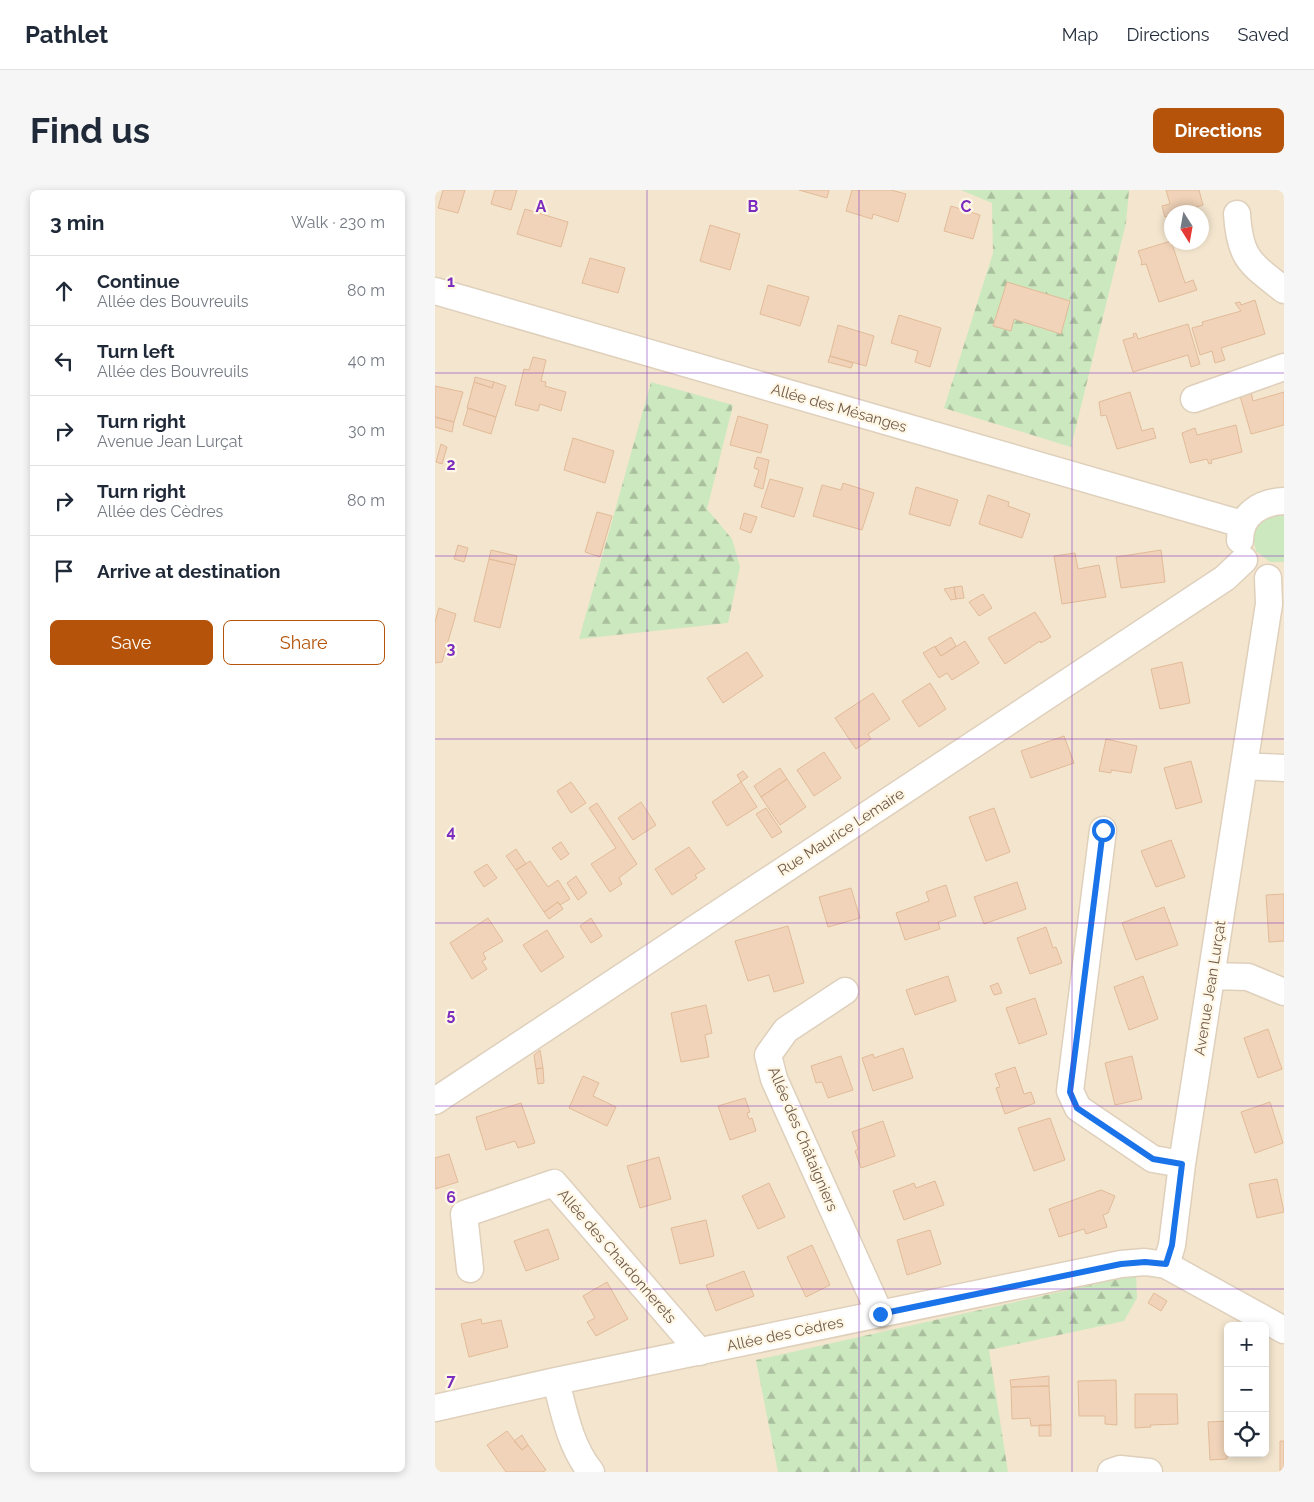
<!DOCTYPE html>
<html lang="en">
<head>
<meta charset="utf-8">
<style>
	body { margin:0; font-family:Raleway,sans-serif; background:#f6f6f7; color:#1f2937 }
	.controls { position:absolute; right:15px; bottom:15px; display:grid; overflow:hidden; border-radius:8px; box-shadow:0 2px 8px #0003 }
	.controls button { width:45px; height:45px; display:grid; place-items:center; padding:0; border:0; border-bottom:1px solid #e0e1e3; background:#fff; color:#1f2937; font:25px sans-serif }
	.compass { position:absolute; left:729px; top:15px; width:45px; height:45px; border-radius:50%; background:#fff; box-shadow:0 2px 8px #0003; rotate:169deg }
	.stop { position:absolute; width:15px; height:15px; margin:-11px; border:4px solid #1a73e8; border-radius:50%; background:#fff }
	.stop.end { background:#1a73e8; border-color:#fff; box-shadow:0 1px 5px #0008 }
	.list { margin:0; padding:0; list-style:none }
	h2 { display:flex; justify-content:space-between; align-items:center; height:65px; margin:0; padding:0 20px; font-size:21px }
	h2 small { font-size:16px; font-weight:400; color:#747a83 }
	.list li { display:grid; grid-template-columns:32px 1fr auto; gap:15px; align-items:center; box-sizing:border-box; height:70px; padding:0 20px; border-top:1px solid #e0e1e3 }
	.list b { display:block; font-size:19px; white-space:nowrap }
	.list p { margin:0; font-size:16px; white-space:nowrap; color:#747a83 }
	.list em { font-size:16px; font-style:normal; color:#747a83 }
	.actions { display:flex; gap:10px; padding:15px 20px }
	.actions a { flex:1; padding:11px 0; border:1px solid #b45309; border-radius:8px; text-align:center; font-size:18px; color:#b45309 }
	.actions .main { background:#b45309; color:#fff }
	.icon { flex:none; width:28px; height:28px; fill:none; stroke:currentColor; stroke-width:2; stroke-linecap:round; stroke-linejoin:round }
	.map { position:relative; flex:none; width:849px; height:1282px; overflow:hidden; border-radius:8px }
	header { display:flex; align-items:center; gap:30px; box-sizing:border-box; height:70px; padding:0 25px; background:#fff; border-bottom:1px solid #e0e1e3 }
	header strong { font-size:24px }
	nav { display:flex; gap:28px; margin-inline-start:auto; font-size:18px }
	.intro { display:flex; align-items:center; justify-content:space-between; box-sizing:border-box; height:120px; padding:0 30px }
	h1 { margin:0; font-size:35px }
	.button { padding:12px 22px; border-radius:8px; background:#b45309; color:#fff; font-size:18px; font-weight:700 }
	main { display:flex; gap:30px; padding:0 30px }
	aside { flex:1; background:#fff; border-radius:8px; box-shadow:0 2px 8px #0003 }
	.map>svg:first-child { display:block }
	.residential { fill:#f3e5ce; fill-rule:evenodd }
	.green { fill:#cce8bf }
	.forest { fill:url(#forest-firs) }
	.building { fill:#f0d3b8; stroke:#e2bb99 }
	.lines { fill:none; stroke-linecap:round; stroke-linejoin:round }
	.minor-casing { stroke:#dfd0bc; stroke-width:29 }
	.minor { stroke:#fff; stroke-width:26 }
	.route { stroke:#1a73e8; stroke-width:6 }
	.grid { fill:none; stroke:#7b2cbf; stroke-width:1; stroke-opacity:0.55 }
	.labels { text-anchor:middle; stroke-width:4.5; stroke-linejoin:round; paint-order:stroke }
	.street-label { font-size:15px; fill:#715a48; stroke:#fff7e5 }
	.grid-label { font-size:16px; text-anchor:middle; font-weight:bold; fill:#7b2cbf; stroke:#fff7e5; stroke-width:4.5; stroke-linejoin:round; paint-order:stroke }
</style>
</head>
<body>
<header>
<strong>Pathlet</strong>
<nav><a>Map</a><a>Directions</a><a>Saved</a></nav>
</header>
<div class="intro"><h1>Find us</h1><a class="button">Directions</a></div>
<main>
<aside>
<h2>3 min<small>Walk · 230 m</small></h2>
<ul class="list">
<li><svg class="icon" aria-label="ahead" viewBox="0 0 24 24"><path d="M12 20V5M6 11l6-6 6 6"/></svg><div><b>Continue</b><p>Allée des Bouvreuils</p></div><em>80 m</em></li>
<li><svg class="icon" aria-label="left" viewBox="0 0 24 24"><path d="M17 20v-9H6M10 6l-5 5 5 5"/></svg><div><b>Turn left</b><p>Allée des Bouvreuils</p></div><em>40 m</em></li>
<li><svg class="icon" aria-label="right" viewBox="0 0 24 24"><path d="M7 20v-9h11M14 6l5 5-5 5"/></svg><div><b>Turn right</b><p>Avenue Jean Lurçat</p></div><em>30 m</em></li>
<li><svg class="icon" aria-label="right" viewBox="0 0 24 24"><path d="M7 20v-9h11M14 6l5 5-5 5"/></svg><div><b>Turn right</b><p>Allée des Cèdres</p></div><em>80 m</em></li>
<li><svg class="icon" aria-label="arrive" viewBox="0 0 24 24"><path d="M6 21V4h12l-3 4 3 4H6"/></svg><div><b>Arrive at destination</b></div></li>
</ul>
<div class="actions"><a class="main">Save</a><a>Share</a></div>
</aside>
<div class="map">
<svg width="849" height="1282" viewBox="0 0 849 1282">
	<defs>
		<pattern id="forest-firs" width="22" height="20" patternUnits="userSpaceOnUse" patternTransform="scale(1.25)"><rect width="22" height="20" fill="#cce8bf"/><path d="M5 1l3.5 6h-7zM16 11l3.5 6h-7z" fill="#aabf9d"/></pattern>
	</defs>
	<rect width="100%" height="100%" fill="#fbf3e0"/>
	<path class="residential" d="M0,0H849V1282H0ZM736,22H766V52H736ZM793,1136H830V1263H793Z"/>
	<path class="green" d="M849,323V372H835L821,361L817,344L825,329Z"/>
	<path class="forest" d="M526,0H694L691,33L636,257L509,218L558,63L557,13Z
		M216,192L298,215L272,319L297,349L305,377L293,433L144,449Z
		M701,1085L702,1108L689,1131L554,1160L573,1282H343L321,1170Z"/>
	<path class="building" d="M8,0H30L23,23L3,18Z
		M60,0H82L76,20L56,14Z
		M364,0H394L392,8Z
		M417,0H456L471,4L463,32L438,24L437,29L411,21Z
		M731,0H764L768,15L745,22H736V25L730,27L727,16L735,14Z
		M516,16L545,25L538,49L509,41Z
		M90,19L133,32L126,57L82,44Z
		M275,35L305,44L295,80L265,71Z
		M736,51L750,93L758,90L762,100L724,112L711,74L706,75L707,72L703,61Z
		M155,68L190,78L183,103L147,93Z
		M572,92L635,111L626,144L579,129L576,141L558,136Z
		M333,95L374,107L365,136L325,124Z
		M820,110L830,144L786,158L790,170L780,173L777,161L765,165L757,138L768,135L767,132L806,121L800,113L805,112L806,115Z
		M464,125L506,138L495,177L480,172L483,161L456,153Z
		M753,134L765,174L756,177L753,165L698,182L688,150L699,147L698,144L701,143L703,149Z
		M403,135L439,146L431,176L395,166Z
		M395,166L418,173L416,178L393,172Z
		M98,167L111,170L106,191L111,192L110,196L131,202L126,221L105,214L103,221L80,215L89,179L94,180Z
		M40,187L59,192L57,198L39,192Z
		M39,192L57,198L59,192L71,196L61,227L32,218Z
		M0,196L28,202L19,232L0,227Z
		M695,202L707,241L718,238L721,248L682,259L671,225L666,226L664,212Z
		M816,202L818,211L849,202V235L816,244L805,206Z
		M33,218L61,227L56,244L28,235Z
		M303,226L333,235L326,263L295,255Z
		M0,227L19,232L17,242L0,237Z
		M801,235L807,262L776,270L777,273L774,274L772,269L755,273L747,243L760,238L762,245Z
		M138,248L179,261L170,293L129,280Z
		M6,254L12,257L7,274L1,272Z
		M322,267L334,270L328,299L319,296L324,280L319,278Z
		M335,289L368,298L359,327L326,317Z
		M408,293L439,303L427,340L378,326L387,295L406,300Z
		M481,297L523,310L515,336L474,324Z
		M553,305L574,312L573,316L595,324L587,348L544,334Z
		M162,322L177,326L165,367L150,362Z
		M309,323L322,327L316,343L305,339Z
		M23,355L33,358L29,372L19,369Z
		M56,360L82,366L80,375L54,369Z
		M726,360L730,392L686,398L681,367Z
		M640,363L643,379L664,375L671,407L627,414L619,366Z
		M54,369L80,375L65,438L39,431Z
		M527,396L529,408L521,409L519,397Z
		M519,397L521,409L516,410L509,399Z
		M548,404L557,418L544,426L534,412Z
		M4,418L21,424L7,472L0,473V432Z
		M600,422L616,447L606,453L605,451L570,474L553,448Z
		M516,447L521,456L506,466L500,457Z
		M530,451L544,473L517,490L512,483L504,488L488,463L500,456L506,466Z
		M312,462L328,486L288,513L272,488Z
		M747,472L755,513L725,519L716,479Z
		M495,493L511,519L484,537L467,511Z
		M438,503L455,529L433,544L436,549L421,559L400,528Z
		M629,546L639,573L596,588L586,561Z
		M671,549L702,556L696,583L676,580V583L664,581Z
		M389,562L406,588L379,606L362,580Z
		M756,571L767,612L741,619L729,578Z
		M345,578L352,589L326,607L319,596Z
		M308,581L313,587L306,592L302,585Z
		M352,589L371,617L345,635L326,607Z
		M136,592L151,613L136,623L122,601Z
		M306,592L322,617L292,636L277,612Z
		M206,612L221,635L198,650L183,628Z
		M162,613L202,674L184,688L187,694L175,702L156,674L181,658L154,618Z
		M331,618L347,642L337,648L321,624Z
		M559,618L575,662L551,671L534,627Z
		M736,650L750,687L721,697L706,661Z
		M126,652L134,664L126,670L117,658Z
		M254,657L270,679L260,685L262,688L237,705L220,679Z
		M81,659L91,674L81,680L71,666Z
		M95,671L113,697L123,690L135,709L125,715L123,712L109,722L81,680Z
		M52,674L62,688L49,697L39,682Z
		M141,686L152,703L143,710L132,693Z
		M582,692L591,719L549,734L539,707Z
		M511,695L521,726L503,732L505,739L470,750L461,723L494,711L491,702Z
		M416,698L425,728L393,737L384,707Z
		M849,704V751L834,752L831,705Z
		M123,712L128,719L114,729L109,722Z
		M729,717L743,755L701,770L687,733Z
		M53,728L68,751L48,763L51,769L47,771L52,779L37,789L15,753Z
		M156,728L167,746L156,753L145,736Z
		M353,736L369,793L339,802L334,785L313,791L300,751Z
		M611,737L618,758L621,757L627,773L595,784L582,748Z
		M112,740L129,767L106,782L88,755Z
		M513,786L521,811L480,825L471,800Z
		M708,786L723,829L694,840L679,797Z
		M563,793L567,803L559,805L555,796Z
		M600,808L612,844L584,854L571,818Z
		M271,815L277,843L270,845L274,867L246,872L236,823Z
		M833,839L847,879L823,888L809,848Z
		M468,858L478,888L438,901L427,868L438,864L439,868Z
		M105,860L108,878L101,879L99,865Z
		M406,866L418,900L393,908L387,892L381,893L376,876Z
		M697,866L707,909L680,915L670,873Z
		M580,877L589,904L596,902L600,913L570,924L561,898L565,897L560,884Z
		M108,878L109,893L103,894L101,879Z
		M148,886L164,893L158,906L181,917L172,936L134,918Z
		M310,908L315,922L312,923L314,929L317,928L321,941L295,950L283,916Z
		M835,912L848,953L820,963L806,922Z
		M86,913L100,953L83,958L80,951L51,960L41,927Z
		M615,928L630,970L599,981L583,938Z
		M448,931L460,966L426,978L420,961L423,959L417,942Z
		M14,964L23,992L0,999V968Z
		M224,967L236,1009L205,1018L192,976Z
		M842,989L849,1022L822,1028L814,994Z
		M500,991L509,1015L469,1030L458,1001L479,993L481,998Z
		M334,993L350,1027L323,1039L307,1006Z
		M666,1000L680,1006L673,1023L668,1025L672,1037L651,1044L649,1039L624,1047L614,1019Z
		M271,1030L279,1066L245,1074L236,1038Z
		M113,1039L124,1069L91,1081L79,1051Z
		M495,1040L506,1074L472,1085L462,1050Z
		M377,1055L395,1095L371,1107L352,1067Z
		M309,1081L319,1106L281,1121L271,1095Z
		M172,1092L193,1129L161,1146L152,1132L160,1128L148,1106Z
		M719,1103L732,1111L726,1121L713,1113Z
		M46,1129L47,1134L66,1130L73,1157L34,1167L26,1134Z
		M614,1186V1196L576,1197L575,1190Z
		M681,1190L682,1235L670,1234V1226H644L643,1191Z
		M614,1196L616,1235L596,1236L595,1228L577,1229L576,1197Z
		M700,1204H742L743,1234L715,1235L716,1237L700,1238Z
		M793,1231V1263L817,1265L792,1266V1269L775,1270L773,1232Z
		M604,1235H616V1246H604Z
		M72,1241L87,1260L93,1255L111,1280L108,1282H71L52,1255Z
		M87,1245L93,1255L87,1260L79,1251Z
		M845,1251H849V1282H845Z"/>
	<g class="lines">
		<g class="minor-casing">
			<path id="minor" d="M802,24C805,69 815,73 849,100
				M0,101L807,334
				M759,209L849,177
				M805,350C805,324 826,312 849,311
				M833,388L834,414L747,974L737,1055L731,1075L849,1140
				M809,576L849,578
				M668,640L635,901L643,918L718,969L747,974
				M777,786L813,787L849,802
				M410,801L351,840L333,865L339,889L445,1124
				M0,911L790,388L809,370
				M35,1079L29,1024L119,993L265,1162
				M121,1191C129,1222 135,1256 156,1282
				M0,1218L121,1191L686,1074L710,1072L731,1075
				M676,1282L685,1279L714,1282"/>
		</g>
		<use href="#minor" class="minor"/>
	</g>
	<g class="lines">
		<path class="route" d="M445,1124L686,1074L710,1072L731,1074L737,1055L747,974L718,969L642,918L635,902L668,640"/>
	</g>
	<path class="grid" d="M212,0V1282M424,0V1282M637,0V1282M0,183H849M0,366H849M0,549H849M0,733H849M0,916H849M0,1099H849"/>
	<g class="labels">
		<g class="street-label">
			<text transform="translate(404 218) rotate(16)" y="5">Allée des Mésanges</text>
			<text transform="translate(406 642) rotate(-33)" y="5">Rue Maurice Lemaire</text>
			<text transform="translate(775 798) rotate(-81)" y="5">Avenue Jean Lurçat</text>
			<text transform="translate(368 949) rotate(67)" y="5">Allée des Châtaigniers</text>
			<text transform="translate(182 1066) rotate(49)" y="5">Allée des Chardonnerets</text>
			<text transform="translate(350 1144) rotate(-12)" y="5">Allée des Cèdres</text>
		</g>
	</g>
	<g class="grid-label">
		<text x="106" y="22">A</text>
		<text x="318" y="22">B</text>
		<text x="531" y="22">C</text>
		<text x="16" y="97">1</text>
		<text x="16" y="280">2</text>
		<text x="16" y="464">3</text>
		<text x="16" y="647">4</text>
		<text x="16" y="830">5</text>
		<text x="16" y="1013">6</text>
		<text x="16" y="1196">7</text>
	</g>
</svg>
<div class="controls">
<button>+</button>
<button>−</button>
<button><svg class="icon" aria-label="locate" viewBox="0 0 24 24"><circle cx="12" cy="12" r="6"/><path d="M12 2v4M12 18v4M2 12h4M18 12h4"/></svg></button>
</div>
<svg class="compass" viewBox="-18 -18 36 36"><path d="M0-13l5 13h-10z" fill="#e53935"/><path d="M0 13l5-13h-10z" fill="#747a83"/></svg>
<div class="stop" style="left:668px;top:640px"></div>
<div class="stop end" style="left:445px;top:1124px"></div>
</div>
</main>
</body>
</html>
